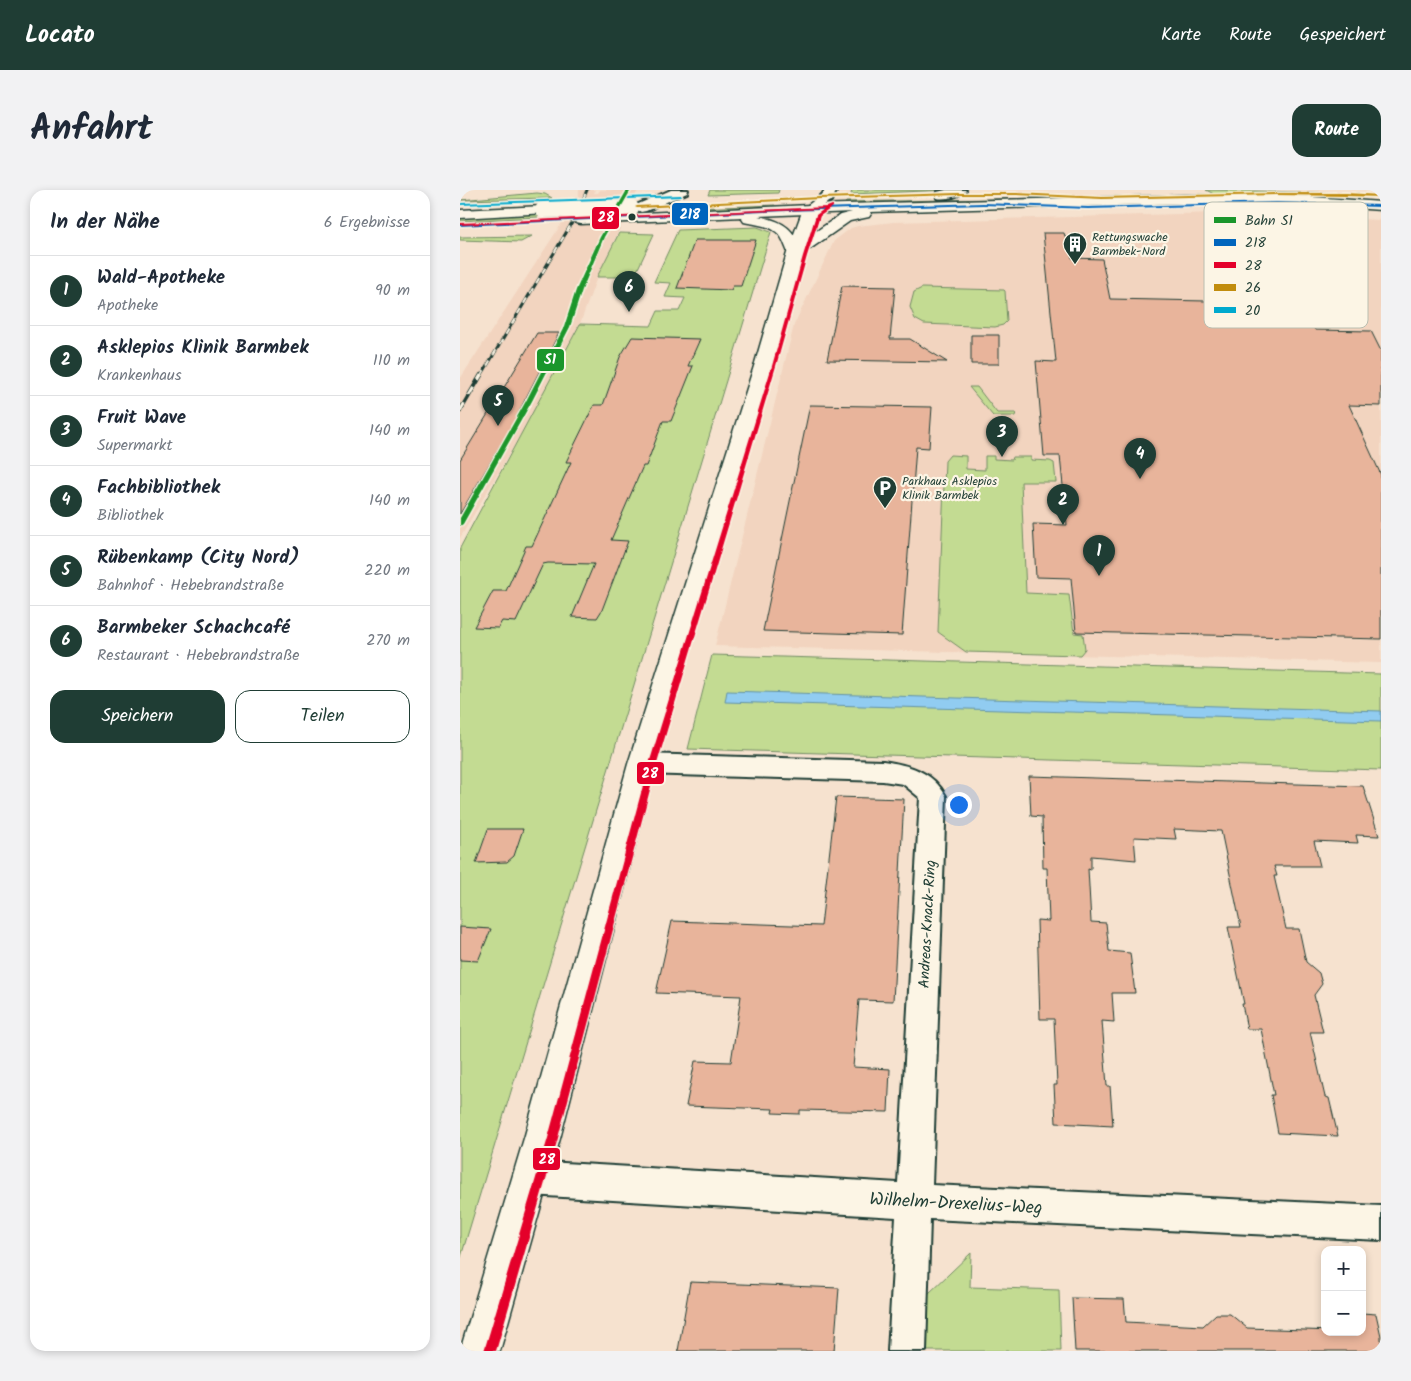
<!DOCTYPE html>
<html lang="de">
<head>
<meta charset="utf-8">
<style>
	body { margin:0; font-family:Kalam,sans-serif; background:#f2f2f3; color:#1f2937 }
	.controls { position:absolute; right:15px; bottom:15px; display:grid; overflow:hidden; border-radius:10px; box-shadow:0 2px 8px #0003 }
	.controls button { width:45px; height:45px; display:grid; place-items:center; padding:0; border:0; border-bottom:1px solid #e0e1e3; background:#fff; color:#1f2937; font:25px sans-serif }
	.you { position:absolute; left:498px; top:614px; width:18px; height:18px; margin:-12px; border:4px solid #fff; border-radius:50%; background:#1a73e8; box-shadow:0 0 0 8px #1a73e833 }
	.badge { display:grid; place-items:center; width:32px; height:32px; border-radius:50%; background:#1f3d34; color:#fff; font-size:16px; font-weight:700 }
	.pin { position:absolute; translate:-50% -41px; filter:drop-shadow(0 1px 2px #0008) }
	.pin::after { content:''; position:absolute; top:26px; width:18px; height:15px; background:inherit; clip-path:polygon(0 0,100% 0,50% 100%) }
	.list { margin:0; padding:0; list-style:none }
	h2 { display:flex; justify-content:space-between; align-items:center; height:65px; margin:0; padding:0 20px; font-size:21px }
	h2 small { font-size:16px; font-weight:400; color:#747a83 }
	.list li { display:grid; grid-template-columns:32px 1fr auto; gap:15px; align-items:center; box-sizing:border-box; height:70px; padding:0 20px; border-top:1px solid #e0e1e3 }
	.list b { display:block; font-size:19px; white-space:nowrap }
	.list p { margin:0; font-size:16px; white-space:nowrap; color:#747a83 }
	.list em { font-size:16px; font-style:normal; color:#747a83 }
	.actions { display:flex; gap:10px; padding:15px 20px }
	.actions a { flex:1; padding:11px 0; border:1px solid #1f3d34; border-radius:15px; text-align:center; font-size:18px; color:#1f3d34 }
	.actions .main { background:#1f3d34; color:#fff }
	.map { position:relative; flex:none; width:921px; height:1161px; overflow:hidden; border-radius:15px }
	header { display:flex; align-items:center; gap:30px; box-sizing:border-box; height:70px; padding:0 25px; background:#1f3d34; color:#fff }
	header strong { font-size:24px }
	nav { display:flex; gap:28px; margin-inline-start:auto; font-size:18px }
	.intro { display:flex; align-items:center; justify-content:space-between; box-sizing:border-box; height:120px; padding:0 30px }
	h1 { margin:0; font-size:35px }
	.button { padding:12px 22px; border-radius:15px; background:#1f3d34; color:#fff; font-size:18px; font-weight:700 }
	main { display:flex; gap:30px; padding:0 30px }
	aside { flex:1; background:#fff; border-radius:15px; box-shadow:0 2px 8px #0003 }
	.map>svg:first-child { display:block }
	.built { fill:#f2d4bf }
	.green { fill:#c3db92; stroke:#718c63 }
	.water { fill:#91ccf1; stroke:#6393a5 }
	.building { fill:#e8b49b; stroke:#1f3d34 }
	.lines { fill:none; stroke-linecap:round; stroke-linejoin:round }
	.minor-casing { stroke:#1f3d34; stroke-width:4 }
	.tertiary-casing { stroke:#1f3d34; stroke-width:3 }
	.secondary-casing { stroke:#1f3d34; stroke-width:3 }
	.minor { fill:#fcf5e5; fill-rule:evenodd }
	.tertiary { fill:#fcf5e5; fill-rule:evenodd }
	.secondary { fill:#fcf5e5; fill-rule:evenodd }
	.rail-far1-casing { stroke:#1f3d34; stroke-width:3 }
	.rail-casing { stroke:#1f3d34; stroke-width:4.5 }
	.rail-far1 { stroke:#fcf5e5; stroke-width:2; stroke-dasharray:6; stroke-linecap:butt }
	.rail { stroke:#fcf5e5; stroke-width:3; stroke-dasharray:9; stroke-linecap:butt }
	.secondary-bridge-casing { stroke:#1f3d34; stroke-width:18; stroke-linecap:butt }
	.secondary-bridge { stroke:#fcf5e5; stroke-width:16 }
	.bus-1-casing { stroke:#fcf5e5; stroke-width:3 }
	.bus-2-casing { stroke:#fcf5e5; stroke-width:3 }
	.bus-3-casing { stroke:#fcf5e5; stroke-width:3 }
	.bus-4-casing { stroke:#fcf5e5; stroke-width:3 }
	.bus-1 { fill:#0065bd; fill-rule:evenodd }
	.bus-2 { fill:#e4002b; fill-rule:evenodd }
	.bus-3 { fill:#c18c0d; fill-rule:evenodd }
	.bus-4 { fill:#00a9ce; fill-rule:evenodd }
	.rail-1-casing { stroke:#fcf5e5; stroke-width:3 }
	.rail-1 { fill:#1a962b; fill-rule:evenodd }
	.bus-dot { fill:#1f3d34; stroke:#fcf5e5; stroke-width:2 }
	.labels { text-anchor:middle; stroke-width:4.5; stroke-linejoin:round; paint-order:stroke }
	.far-poi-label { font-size:12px; fill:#1f3d34; stroke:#fcf5e5; text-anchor:start }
	.street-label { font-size:15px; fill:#1f3d34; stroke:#fcf5e5 }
	.near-street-label { font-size:18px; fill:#1f3d34; stroke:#fcf5e5 }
	.key { fill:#fcf5e5; stroke:#babeb0; stroke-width:1 }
	.key-label { font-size:14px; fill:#1f3d34 }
	.line-badge { stroke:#fcf5e5; stroke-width:2 }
	.badge-label { font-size:14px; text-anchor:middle; font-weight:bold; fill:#fff }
</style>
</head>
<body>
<header>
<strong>Locato</strong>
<nav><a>Karte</a><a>Route</a><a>Gespeichert</a></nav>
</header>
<div class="intro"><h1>Anfahrt</h1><a class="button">Route</a></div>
<main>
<aside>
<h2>In der Nähe<small>6 Ergebnisse</small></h2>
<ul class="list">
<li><span class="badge">1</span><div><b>Wald-Apotheke</b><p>Apotheke</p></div><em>90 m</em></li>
<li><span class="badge">2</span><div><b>Asklepios Klinik Barmbek</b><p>Krankenhaus</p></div><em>110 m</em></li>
<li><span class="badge">3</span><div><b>Fruit Wave</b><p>Supermarkt</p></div><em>140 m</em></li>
<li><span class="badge">4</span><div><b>Fachbibliothek</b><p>Bibliothek</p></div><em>140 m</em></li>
<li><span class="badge">5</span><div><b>Rübenkamp (City Nord)</b><p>Bahnhof · Hebebrandstraße</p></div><em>220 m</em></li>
<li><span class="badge">6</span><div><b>Barmbeker Schachcafé</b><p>Restaurant · Hebebrandstraße</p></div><em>270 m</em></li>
</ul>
<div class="actions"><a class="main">Speichern</a><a>Teilen</a></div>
</aside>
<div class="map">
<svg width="921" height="1161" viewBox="0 0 921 1161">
	<rect width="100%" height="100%" fill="#f6e2cf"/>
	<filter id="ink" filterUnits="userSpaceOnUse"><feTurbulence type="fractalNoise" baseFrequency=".02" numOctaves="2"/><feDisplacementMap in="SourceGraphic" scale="10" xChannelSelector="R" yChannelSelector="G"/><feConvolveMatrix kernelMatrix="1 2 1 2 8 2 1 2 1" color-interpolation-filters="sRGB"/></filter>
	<g filter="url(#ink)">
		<path class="built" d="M119,0H135L134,3H138L140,0H178L137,87L120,134L64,239L0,348V189L119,7Z
			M826,21L830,26L921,30V473L255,456L334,135L374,51L391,38L398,36L434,32Z"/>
		<path class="green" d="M250,0H319L318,3L248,5Z
			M392,0H491L391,4Z
			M746,0L899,3L756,5Z
			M77,3L85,4L92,8L0,10Z
			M632,7V8L385,14L386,12Z
			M315,15L316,17L209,22V19Z
			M81,23L78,27L0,31V27Z
			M297,37L311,42L0,1070V358L120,134L191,136L198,121H219L225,108L205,107L211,93L194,92L218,40Z
			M159,43L194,44L174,87H137Z
			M72,46L61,52L0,50V47Z
			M462,98L544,100L545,101L547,131L543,135L535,137L464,134L455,129L450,117L454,102Z
			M509,197H517L537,223H556L555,226H533Z
			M490,265L506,266V279L525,280V266H534V269L552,270L553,267H571V270L590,271L594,273L596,292H561L566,403L609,405L614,443L623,444L625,459L620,465L506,462L478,442L485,271Z
			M252,465L921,484V580L228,559Z
			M511,1063L510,1097L599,1100L601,1161H466L468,1104Z"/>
		<path class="water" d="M267,501L921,521V531L265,512Z"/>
		<path class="building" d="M583,43H604L612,68L642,69L650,109L842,113L855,140L911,141L921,161V216L889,215L921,285V449L616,442L611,388L576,387L573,334L607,335L600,266H584L576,171L596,172Z
			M235,50H296L281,96H273L271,100L217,98Z
			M382,96L435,97L430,149H450L487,172L367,170Z
			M77,143H99L53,233L0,324V270Z
			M511,145H539V174H511Z
			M172,147L240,149L228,176H233L211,231H203L186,276H183L151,350L168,351L142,420L137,428L112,427L134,374L88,373L83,374L56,432L42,431L38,438L14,437L33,401H46L66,356H72L111,272H106L134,215H143L160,167Z
			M350,215L472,217L469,258L456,257L442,445L303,441Z
			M569,586L903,596L919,646L896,645L898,653L854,651L860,676H814L817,686H814L826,739H839L846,772L859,783L862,794L854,805L863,842H850L865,907L869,908L878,946L818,943L811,905H814L801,839H787L782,814H784L768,737H781L761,641L714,639L716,649L674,647L676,670L631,666V680L628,679L631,732L646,733L649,761L670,763L675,803H652L654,832L642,831L647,896H650L653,936L596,933L594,895H597L594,829H580L577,730L589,731L587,678H583L582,627L571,626Z
			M376,607L444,609L433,811L399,810L393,877L430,879L428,922L340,920V924L312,923L313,919L226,916L235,871L271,872L281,806L196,803L212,731L361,736Z
			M28,639H63L54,666L47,672L16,673Z
			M0,737L31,739L18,771L0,770Z
			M230,1092L379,1098L374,1161H218Z
			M612,1108L664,1109L666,1132L743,1136L756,1124H770L787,1138L902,1142V1123L916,1124L921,1146V1161H615Z"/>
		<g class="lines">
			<g class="minor-casing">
				<path id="minor" d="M211,0H228L227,3L186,21L181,22L174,18L176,15Z
					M365,0H377L371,11L366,12L360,8Z
					M486,0H506C501,6 486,10 477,8L476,5L477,2Z
					M182,564L423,571C449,575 472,581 486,606L472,995L921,1016V1050L470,1029L466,1161H428L436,1027L70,1005L58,1000L53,988L58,976L70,971L438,993L460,608L443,594L423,591L182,584L173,581L170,574L173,567Z"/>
			</g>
			<g class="tertiary-casing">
				<path id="tertiary" d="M366,4L371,5L373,8L357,21L343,63L313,173L196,574L101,945L40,1161H0L65,945L168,574L295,173L327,63L343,19L361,5Z"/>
			</g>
			<g class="secondary-casing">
				<path id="secondary" d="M726,5H822L921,12V20L822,13H726L410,22L411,24L409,27L390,31L340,66H330C326,60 325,53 321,47C313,35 297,35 284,32L282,29L283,27L121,34L116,33L114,30L116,27L121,26L350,15ZM392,22L380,25L339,53C330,35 318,30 298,26Z
					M83,16L88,17L90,20L88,23L0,28V20Z"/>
			</g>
			<use href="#minor" class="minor"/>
			<use href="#tertiary" class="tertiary"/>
			<use href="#secondary" class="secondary"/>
			<g class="rail-far1-casing">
				<path id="rail-far1" d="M21,186L116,26L127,0"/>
			</g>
			<g class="rail-casing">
				<path id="rail" d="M0,221L21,185"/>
			</g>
			<use href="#rail-far1" class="rail-far1"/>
			<use href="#rail" class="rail"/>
			<g class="secondary-bridge-casing">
				<path id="secondary-bridge" d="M83,20L171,18"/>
			</g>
			<use href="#secondary-bridge" class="secondary-bridge"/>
			<g class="bus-1-casing">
				<path id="bus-1" d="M817,12L921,15V17L817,14L628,19L523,15L327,21L0,36V34L327,19L523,13L628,17Z"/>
			</g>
			<g class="bus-2-casing">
				<path id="bus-2" d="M372,15H373V17L360,26L347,66L316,176L196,577L98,948L36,1161H24L88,948L188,577L312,176L343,66L356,25L364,19L0,35V33L367,17Z"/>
			</g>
			<g class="bus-3-casing">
				<path id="bus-3" d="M498,3H556L642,7L816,3H886L921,5V7L886,6L816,5L642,9L556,5H498L360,9L177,18L175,17L177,16L360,7Z"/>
			</g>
			<g class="bus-4-casing">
				<path id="bus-4" d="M221,5L222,7L0,15V13Z"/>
			</g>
			<use href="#bus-1" class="bus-1"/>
			<use href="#bus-2" class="bus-2"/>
			<use href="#bus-3" class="bus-3"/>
			<use href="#bus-4" class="bus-4"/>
			<g class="rail-1-casing">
				<path id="rail-1" d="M167,0H171L144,47L122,100L110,137L72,211L3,334L0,336V328L66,211L104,137L116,100L140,47Z"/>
			</g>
			<use href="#rail-1" class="rail-1"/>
		</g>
	</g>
	<defs>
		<g id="building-pin" transform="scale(1.25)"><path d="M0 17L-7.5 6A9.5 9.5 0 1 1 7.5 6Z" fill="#1f3d34" stroke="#fcf5e5"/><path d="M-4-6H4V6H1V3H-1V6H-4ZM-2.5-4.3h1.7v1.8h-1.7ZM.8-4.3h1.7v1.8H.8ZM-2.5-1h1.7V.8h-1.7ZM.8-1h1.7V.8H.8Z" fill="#fff"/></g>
		<g id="parking-pin" transform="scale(1.25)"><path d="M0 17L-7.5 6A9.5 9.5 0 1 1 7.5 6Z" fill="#1f3d34" stroke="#fcf5e5"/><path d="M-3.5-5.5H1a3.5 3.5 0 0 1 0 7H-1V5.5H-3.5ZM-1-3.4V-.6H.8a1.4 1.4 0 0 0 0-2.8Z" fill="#fff"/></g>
	</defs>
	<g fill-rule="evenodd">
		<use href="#building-pin" x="615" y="54"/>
		<use href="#parking-pin" x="425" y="298"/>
	</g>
	<circle class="bus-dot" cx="172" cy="27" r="4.5"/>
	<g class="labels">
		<g class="far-poi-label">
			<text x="632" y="51">Rettungswache<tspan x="632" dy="14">Barmbek-Nord</tspan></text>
			<text x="442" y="295">Parkhaus Asklepios<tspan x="442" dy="14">Klinik Barmbek</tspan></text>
		</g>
		<g class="street-label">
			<text transform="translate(467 734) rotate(-87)" y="5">Andreas-Knack-Ring</text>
		</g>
		<g class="near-street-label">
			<text transform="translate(496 1013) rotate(3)" y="6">Wilhelm-Drexelius-Weg</text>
		</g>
	</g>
	<rect x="744" y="12" width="164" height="126" rx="8" class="key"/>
	<rect x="754" y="27" width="22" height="6" fill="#1a962b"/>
	<rect x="754" y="49" width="22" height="7" fill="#0065bd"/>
	<rect x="754" y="72" width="22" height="6" fill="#e4002b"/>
	<rect x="754" y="94" width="22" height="7" fill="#c18c0d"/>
	<rect x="754" y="117" width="22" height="6" fill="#00a9ce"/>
	<g class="key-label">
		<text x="785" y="35">Bahn S1</text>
		<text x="785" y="57">218</text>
		<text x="785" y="80">28</text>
		<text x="785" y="102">26</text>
		<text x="785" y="125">20</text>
	</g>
	<g class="line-badge">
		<rect x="211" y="12" width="38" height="24" rx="5" fill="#0065bd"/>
		<rect x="131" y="16" width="29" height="24" rx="5" fill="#e4002b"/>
		<rect x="76" y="158" width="29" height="24" rx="5" fill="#1a962b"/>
		<rect x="176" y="571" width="29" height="24" rx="5" fill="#e4002b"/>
		<rect x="72" y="957" width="29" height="24" rx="5" fill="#e4002b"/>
	</g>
	<g class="badge-label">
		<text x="230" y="29">218</text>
		<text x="146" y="32">28</text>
		<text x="90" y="174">S1</text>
		<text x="190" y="588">28</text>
		<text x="87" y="974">28</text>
	</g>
</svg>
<div class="controls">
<button>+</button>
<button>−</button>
</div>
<div class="you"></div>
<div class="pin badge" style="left:639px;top:386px">1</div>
<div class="pin badge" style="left:603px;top:335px">2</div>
<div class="pin badge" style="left:542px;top:267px">3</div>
<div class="pin badge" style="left:680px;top:289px">4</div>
<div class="pin badge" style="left:38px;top:236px">5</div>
<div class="pin badge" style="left:169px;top:122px">6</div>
</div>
</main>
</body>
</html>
